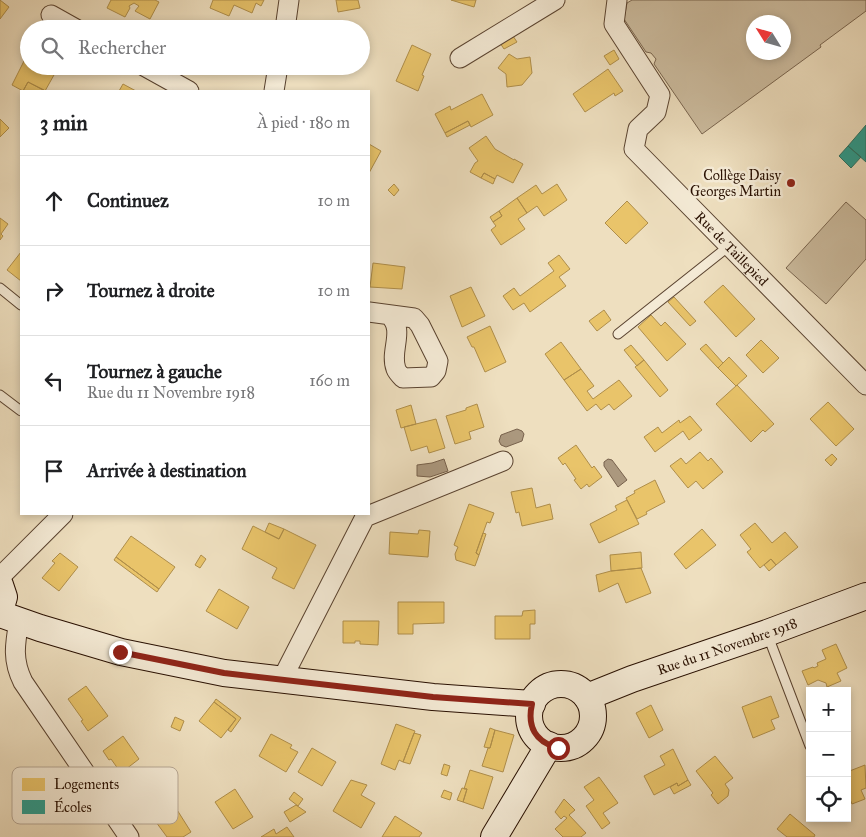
<!DOCTYPE html>
<html lang="fr">
<head>
<meta charset="utf-8">
<style>
	body { margin:0; font-family:"IM FELL Great Primer",serif; background:#f6f6f6; color:#202124 }
	.controls { position:absolute; right:15px; bottom:15px; display:grid; overflow:hidden; border-radius:0px; box-shadow:0 2px 8px #0003 }
	.controls button { width:45px; height:45px; display:grid; place-items:center; padding:0; border:0; border-bottom:1px solid #e0e0e0; background:#fff; color:#202124; font:25px sans-serif }
	.compass { position:absolute; left:746px; top:15px; width:45px; height:45px; border-radius:50%; background:#fff; box-shadow:0 2px 8px #0003; rotate:307deg }
	.stop { position:absolute; width:15px; height:15px; margin:-11px; border:4px solid #8f2418; border-radius:50%; background:#fff }
	.stop.end { background:#8f2418; border-color:#fff; box-shadow:0 1px 5px #0008 }
	.list { margin:0; padding:0; list-style:none }
	h2 { display:flex; justify-content:space-between; align-items:center; height:65px; margin:0; padding:0 20px; font-size:21px }
	h2 small { font-size:16px; font-weight:400; color:#757577 }
	.list li { display:grid; grid-template-columns:32px 1fr auto; gap:15px; align-items:center; box-sizing:border-box; height:90px; padding:0 20px; border-top:1px solid #e0e0e0 }
	.list b { display:block; font-size:19px; white-space:nowrap }
	.list p { margin:0; font-size:16px; white-space:nowrap; color:#757577 }
	.list em { font-size:16px; font-style:normal; color:#757577 }
	.icon { flex:none; width:28px; height:28px; fill:none; stroke:currentColor; stroke-width:2; stroke-linecap:round; stroke-linejoin:round }
	.map { position:relative; flex:none; width:866px; height:837px; overflow:hidden }
	.search { position:absolute; background:#fff; box-shadow:0 2px 8px #0003; left:20px; top:20px; width:350px; height:55px; display:flex; align-items:center; gap:12px; box-sizing:border-box; padding:0 18px; border-radius:28px; color:#757577; font-size:19px }
	.panel { position:absolute; background:#fff; box-shadow:0 2px 8px #0003; left:20px; top:90px; width:350px; height:425px; border-radius:0px }
	.map>svg:first-child { display:block }
	.green { fill:#ccbc9f; stroke:#7a6650; fill-rule:evenodd }
	.water { fill:#ab987e; stroke:#77614c }
	.homes { fill:#e9c46a; stroke:#af8e4a }
	.schools { fill:#2a9d8f; stroke:#297264 }
	.lines { fill:none; stroke-linecap:round; stroke-linejoin:round }
	.lane-casing { stroke:#5a4330; stroke-width:11 }
	.street-casing { stroke:#5a4330; stroke-width:21 }
	.secondary-casing { stroke:#280f00; stroke-width:28 }
	.lane { stroke:#f4ead5; stroke-width:9 }
	.street { stroke:#f4ead5; stroke-width:19 }
	.secondary { stroke:#f4ead5; stroke-width:26 }
	.route { stroke:#8f2418; stroke-width:6 }
	.poi-dot { fill:#8f2418; stroke:#f4ead5; stroke-width:2 }
	.labels { text-anchor:middle; stroke-width:5; stroke-linejoin:round; paint-order:stroke }
	.poi-label { font-size:14px; fill:#280f00; stroke:#f4ead5; text-anchor:end }
	.street-label { font-size:14px; fill:#280f00; stroke:#f4ead5 }
	.key { fill:#f4ead5; stroke:#b7a895; stroke-width:1 }
	.key-label { font-size:14px; fill:#280f00 }
</style>
</head>
<body>
<div class="map">
<svg width="866" height="837" viewBox="0 0 866 837">
	<rect width="100%" height="100%" fill="#eedfbf"/>
	<filter id="stains"><feTurbulence type="fractalNoise" baseFrequency=".004" numOctaves="4"/><feColorMatrix values="0 0 0 0 .2 0 0 0 0 .09 0 0 0 0 .02 0 0 0 .5 -.17"/></filter>
	<radialGradient id="worn" r=".72"><stop offset=".6" stop-color="#630" stop-opacity="0"/><stop offset="1" stop-color="#630" stop-opacity=".3"/></radialGradient>
	<path class="green" d="M632,0H866V11L820,45L821,47L702,134L654,64L656,59L651,53L646,52L624,19L627,3ZM754,22H784V52H754Z
		M846,202L866,220V259L826,304L786,268Z"/>
	<path class="water" d="M517,429L522,431L524,434L522,441L506,447L501,445L499,441L501,435Z
		M444,459L448,471L430,477L417,476V465L432,463Z
		M608,459L612,460L627,480L618,487L604,466V462Z"/>
	<path class="homes" d="M0,0L9,7L0,19Z
		M111,0H155L159,2L150,19L135,11L139,6L134,3L129,6L130,8L125,17L107,8Z
		M213,0H264L261,6L256,3L252,13L234,5L229,16L210,8Z
		M336,0H358L360,8L338,12Z
		M451,0H476L474,7Z
		M511,33L517,42L504,49L498,40Z
		M412,45L431,54L422,75L424,76L418,91L396,81Z
		M614,50L619,59L610,65L604,56Z
		M509,54L517,59L530,57L532,73L522,85L507,87L506,74L498,68Z
		M25,59L29,61V66H59L45,91L28,82L23,91L12,85Z
		M608,69L623,91L615,96L614,93L585,112L573,94Z
		M28,82L44,90L43,91H23Z
		M123,84L136,91H119Z
		M482,94L493,115L471,127L468,121L445,133L435,114L450,106L451,110Z
		M0,119L9,128L0,137Z
		M468,121L470,125L447,137L445,133Z
		M486,136L495,149L514,160V159L523,164L513,183L497,175L495,179L484,173L481,178L470,172L475,163L478,161L469,148Z
		M369,144L381,151L369,173Z
		M484,173L495,179L493,184L481,178Z
		M394,184L399,190L394,196L388,190Z
		M557,184L567,200L544,216L537,206L527,213L517,198L536,185L542,194Z
		M517,198L527,213L518,219L525,229L501,245L491,230L496,226L493,222L502,216L499,211Z
		M627,201L648,223L626,244L605,223Z
		M499,211L502,216L493,222L490,217Z
		M0,218L8,224L1,234L3,236L0,240Z
		M21,252V281L7,270Z
		M559,255L570,269L559,277L566,286L530,312L524,303L513,310L503,296L514,288L520,296L554,271L548,263Z
		M373,263L405,267L402,289L370,287Z
		M723,285L755,319L736,337L704,302Z
		M471,287L485,316L462,327L450,296Z
		M674,297L696,321L690,326L668,302Z
		M604,310L611,320L597,331L589,321Z
		M651,315L661,326L665,322L686,344L667,361L638,327Z
		M490,326L506,362L485,372L474,347H472L467,337Z
		M761,340L779,358L763,373L746,355Z
		M561,342L581,369L564,380L545,354Z
		M706,344L723,363L718,368L700,349Z
		M631,345L644,360L637,366L624,350Z
		M729,357L747,376L736,386L718,368Z
		M644,360L668,390L660,397L635,367Z
		M581,369L594,386L587,391L593,399L619,380L632,396L614,410L609,404L601,410L596,404L587,411L564,380Z
		M737,385L774,424L765,432L763,430L751,442L716,404Z
		M828,402L854,429L836,446L810,419Z
		M477,404L484,427L469,432L471,439L455,444L446,416L466,410V408Z
		M411,405L416,424L401,428L396,410Z
		M690,416L702,430L689,440L683,431L655,452L644,437L658,427L662,433L679,420L680,423Z
		M436,419L445,448L429,453L427,446L411,451L404,427Z
		M576,445L592,468L594,466L602,477L589,487L587,484L581,489L574,480L576,479L565,463L563,465L558,458Z
		M700,452L708,461L711,458L723,472L703,489L696,481L688,488L670,466L681,458L686,464Z
		M832,454L837,459L831,466L825,460Z
		M655,480L665,502L646,512L647,514L637,519L626,498L635,493L634,491Z
		M532,488L536,508L550,504L553,519L522,526L519,512L516,513L511,492Z
		M627,500L639,524L599,543L590,524L617,510L615,506Z
		M469,504L494,513L490,523L487,522L476,553L479,555L475,566L456,560L455,554L458,547L454,545Z
		M269,523L284,529L279,539L265,532Z
		M755,523L772,543L785,532L798,547L776,565L771,559L760,568L747,552L751,549L740,535Z
		M253,526L279,539L284,529L316,545L294,589L272,578L277,568L242,549Z
		M702,529L716,545L686,569L674,554Z
		M419,530L430,531L428,557L389,554L390,532L418,534Z
		M483,533L486,534L479,555L476,553Z
		M131,536L175,567L159,589L116,557Z
		M641,552L642,568L611,571L610,555Z
		M60,553L78,567L59,591L42,578L55,563L52,561Z
		M201,555L206,559L200,568L195,565Z
		M116,557L159,589L157,592L114,560Z
		M771,559L776,565L769,571L764,565Z
		M641,568L651,593L626,603L618,583L599,592L596,575L611,571Z
		M219,589L249,607L237,629L206,611Z
		M398,602H444V623L413,624V634H398Z
		M535,610V624H530V639H495V616H522L523,611Z
		M343,621H379L378,645L360,644V641H355V643H343Z
		M836,644L847,668L837,673L841,681L827,687L826,683L818,680L808,685L802,671L813,667L814,668L818,666L817,663L826,659L822,650Z
		M86,686L108,716L88,731L81,721L83,720L68,699Z
		M771,696L779,717L771,720L775,729L753,738L742,707Z
		M216,699L241,718L231,732L228,730L236,719L214,702Z
		M214,702L236,719L221,738L199,721Z
		M651,705L663,730L649,738L636,713Z
		M175,717L184,721L180,731L171,727Z
		M396,724L415,731L403,762L399,760L395,770L381,764Z
		M490,728L495,730L490,748L484,747Z
		M495,730L514,735L503,772L482,766L488,748H490Z
		M414,733L421,735L410,764L403,762Z
		M271,734L292,745L290,748L298,752L286,772L259,756Z
		M123,736L139,759L121,773L111,759L109,760L103,751Z
		M312,748L336,762L322,786L298,772Z
		M673,749L688,780L678,786L677,783L654,795L644,776L665,765L660,756Z
		M715,756L733,778L725,784L729,790L728,796L718,804L711,795L713,793L696,771Z
		M444,764L450,766L447,776L441,774Z
		M865,765L866,788L861,790L865,799L852,804L847,792V772Z
		M470,770L493,777L483,809L463,802L467,789H464Z
		M599,777L618,803L603,813L610,823L602,829L586,806L594,800L584,787Z
		M351,780L367,785L361,795L375,803L361,828L333,811Z
		M688,780L691,785L674,794L670,787L677,783L678,786Z
		M462,788L467,789L463,802L457,800Z
		M235,789L253,817L233,829L215,802Z
		M444,790L452,793L450,800L441,797Z
		M294,792L303,799L298,806L289,799Z
		M564,799L575,810L569,815L586,833L581,837H563L555,829L567,818L564,816L561,819L555,812Z
		M174,805L191,832L183,837H167L153,818Z
		M296,805L306,812L290,822L284,812Z
		M790,814L815,835L814,837H787L777,829Z
		M395,816L422,833L419,837H382Z
		M287,827L294,837H261L274,829L276,834Z"/>
	<path class="schools" d="M866,125V162L848,146Z
		M848,146L861,157L851,168L839,156Z"/>
	<g class="lines">
		<g class="lane-casing">
			<path id="lane" d="M0,288L21,305
				M618,334L729,246
				M0,395L21,411
				M768,636L810,746"/>
		</g>
		<g class="street-casing">
			<g id="street">
				<path id="s1" d="M617,0L614,24L660,95L656,112L638,129L634,149L866,385"/>
				<path d="M51,15L76,29"/>
				<path d="M285,29L289,0"/>
				<path d="M460,58L555,0"/>
				<path d="M144,66L189,91"/>
				<path d="M274,91L278,66"/>
				<path d="M369,312L414,318L420,325L438,361L436,371L431,377L403,378C401,376 397,372 396,369C389,351 406,330 389,315"/>
				<path d="M0,577L63,514"/>
				<path d="M19,621C15,644 12,660 23,682L129,837"/>
				<path d="M282,679L365,517L503,461"/>
			</g>
		</g>
		<g class="secondary-casing">
			<g id="secondary">
				<path d="M0,585L4,597L0,611"/>
				<path d="M0,614L40,628L121,652L224,673L433,697L532,704"/>
				<circle cx="561" cy="716" r="32"/>
				<path id="s2" d="M587,697L632,679L767,633L866,596"/>
				<path d="M494,837L549,745"/>
			</g>
		</g>
		<use href="#lane" class="lane"/>
		<use href="#street" class="street"/>
		<use href="#secondary" class="secondary"/>
	</g>
	<g class="lines">
		<path class="route" d="M120,652L224,673L433,697L532,704C527,726 535,742 558,748"/>
	</g>
	<circle class="poi-dot" cx="791" cy="183" r="5"/>
	<g class="labels">
		<g class="poi-label">
			<text x="781" y="180">Collège Daisy<tspan x="781" dy="16">Georges Martin</tspan></text>
		</g>
		<g class="street-label">
			<text dy="5" stroke="none"><textPath href="#s1" startOffset="311">Rue de Taillepied</textPath></text>
			<text dy="5" stroke="none"><textPath href="#s2" startOffset="149">Rue du 11 Novembre 1918</textPath></text>
		</g>
	</g>
	<rect x="12" y="767" width="166" height="57" rx="8" class="key"/>
	<rect x="22" y="778" width="23" height="13" fill="#e9c46a"/>
	<rect x="22" y="800" width="23" height="14" fill="#2a9d8f"/>
	<g class="key-label">
		<text x="54" y="789">Logements</text>
		<text x="54" y="812">Écoles</text>
	</g>
	<rect width="100%" height="100%" filter="url(#stains)"/>
	<rect width="100%" height="100%" fill="url(#worn)"/>
</svg>
<div class="controls">
<button>+</button>
<button>−</button>
<button><svg class="icon" aria-label="locate" viewBox="0 0 24 24"><circle cx="12" cy="12" r="6"/><path d="M12 2v4M12 18v4M2 12h4M18 12h4"/></svg></button>
</div>
<svg class="compass" viewBox="-18 -18 36 36"><path d="M0-13l5 13h-10z" fill="#e53935"/><path d="M0 13l5-13h-10z" fill="#757577"/></svg>
<div class="stop" style="left:558px;top:748px"></div>
<div class="stop end" style="left:120px;top:652px"></div>
<div class="search"><svg class="icon" aria-label="search" viewBox="0 0 24 24"><circle cx="10" cy="10" r="6"/><path d="M15 15l6 6"/></svg>Rechercher</div>
<section class="panel">
<h2>3 min<small>À pied · 180 m</small></h2>
<ul class="list">
<li><svg class="icon" aria-label="ahead" viewBox="0 0 24 24"><path d="M12 20V5M6 11l6-6 6 6"/></svg><div><b>Continuez</b></div><em>10 m</em></li>
<li><svg class="icon" aria-label="right" viewBox="0 0 24 24"><path d="M7 20v-9h11M14 6l5 5-5 5"/></svg><div><b>Tournez à droite</b></div><em>10 m</em></li>
<li><svg class="icon" aria-label="left" viewBox="0 0 24 24"><path d="M17 20v-9H6M10 6l-5 5 5 5"/></svg><div><b>Tournez à gauche</b><p>Rue du 11 Novembre 1918</p></div><em>160 m</em></li>
<li><svg class="icon" aria-label="arrive" viewBox="0 0 24 24"><path d="M6 21V4h12l-3 4 3 4H6"/></svg><div><b>Arrivée à destination</b></div></li>
</ul>
</section>
</div>
</body>
</html>
